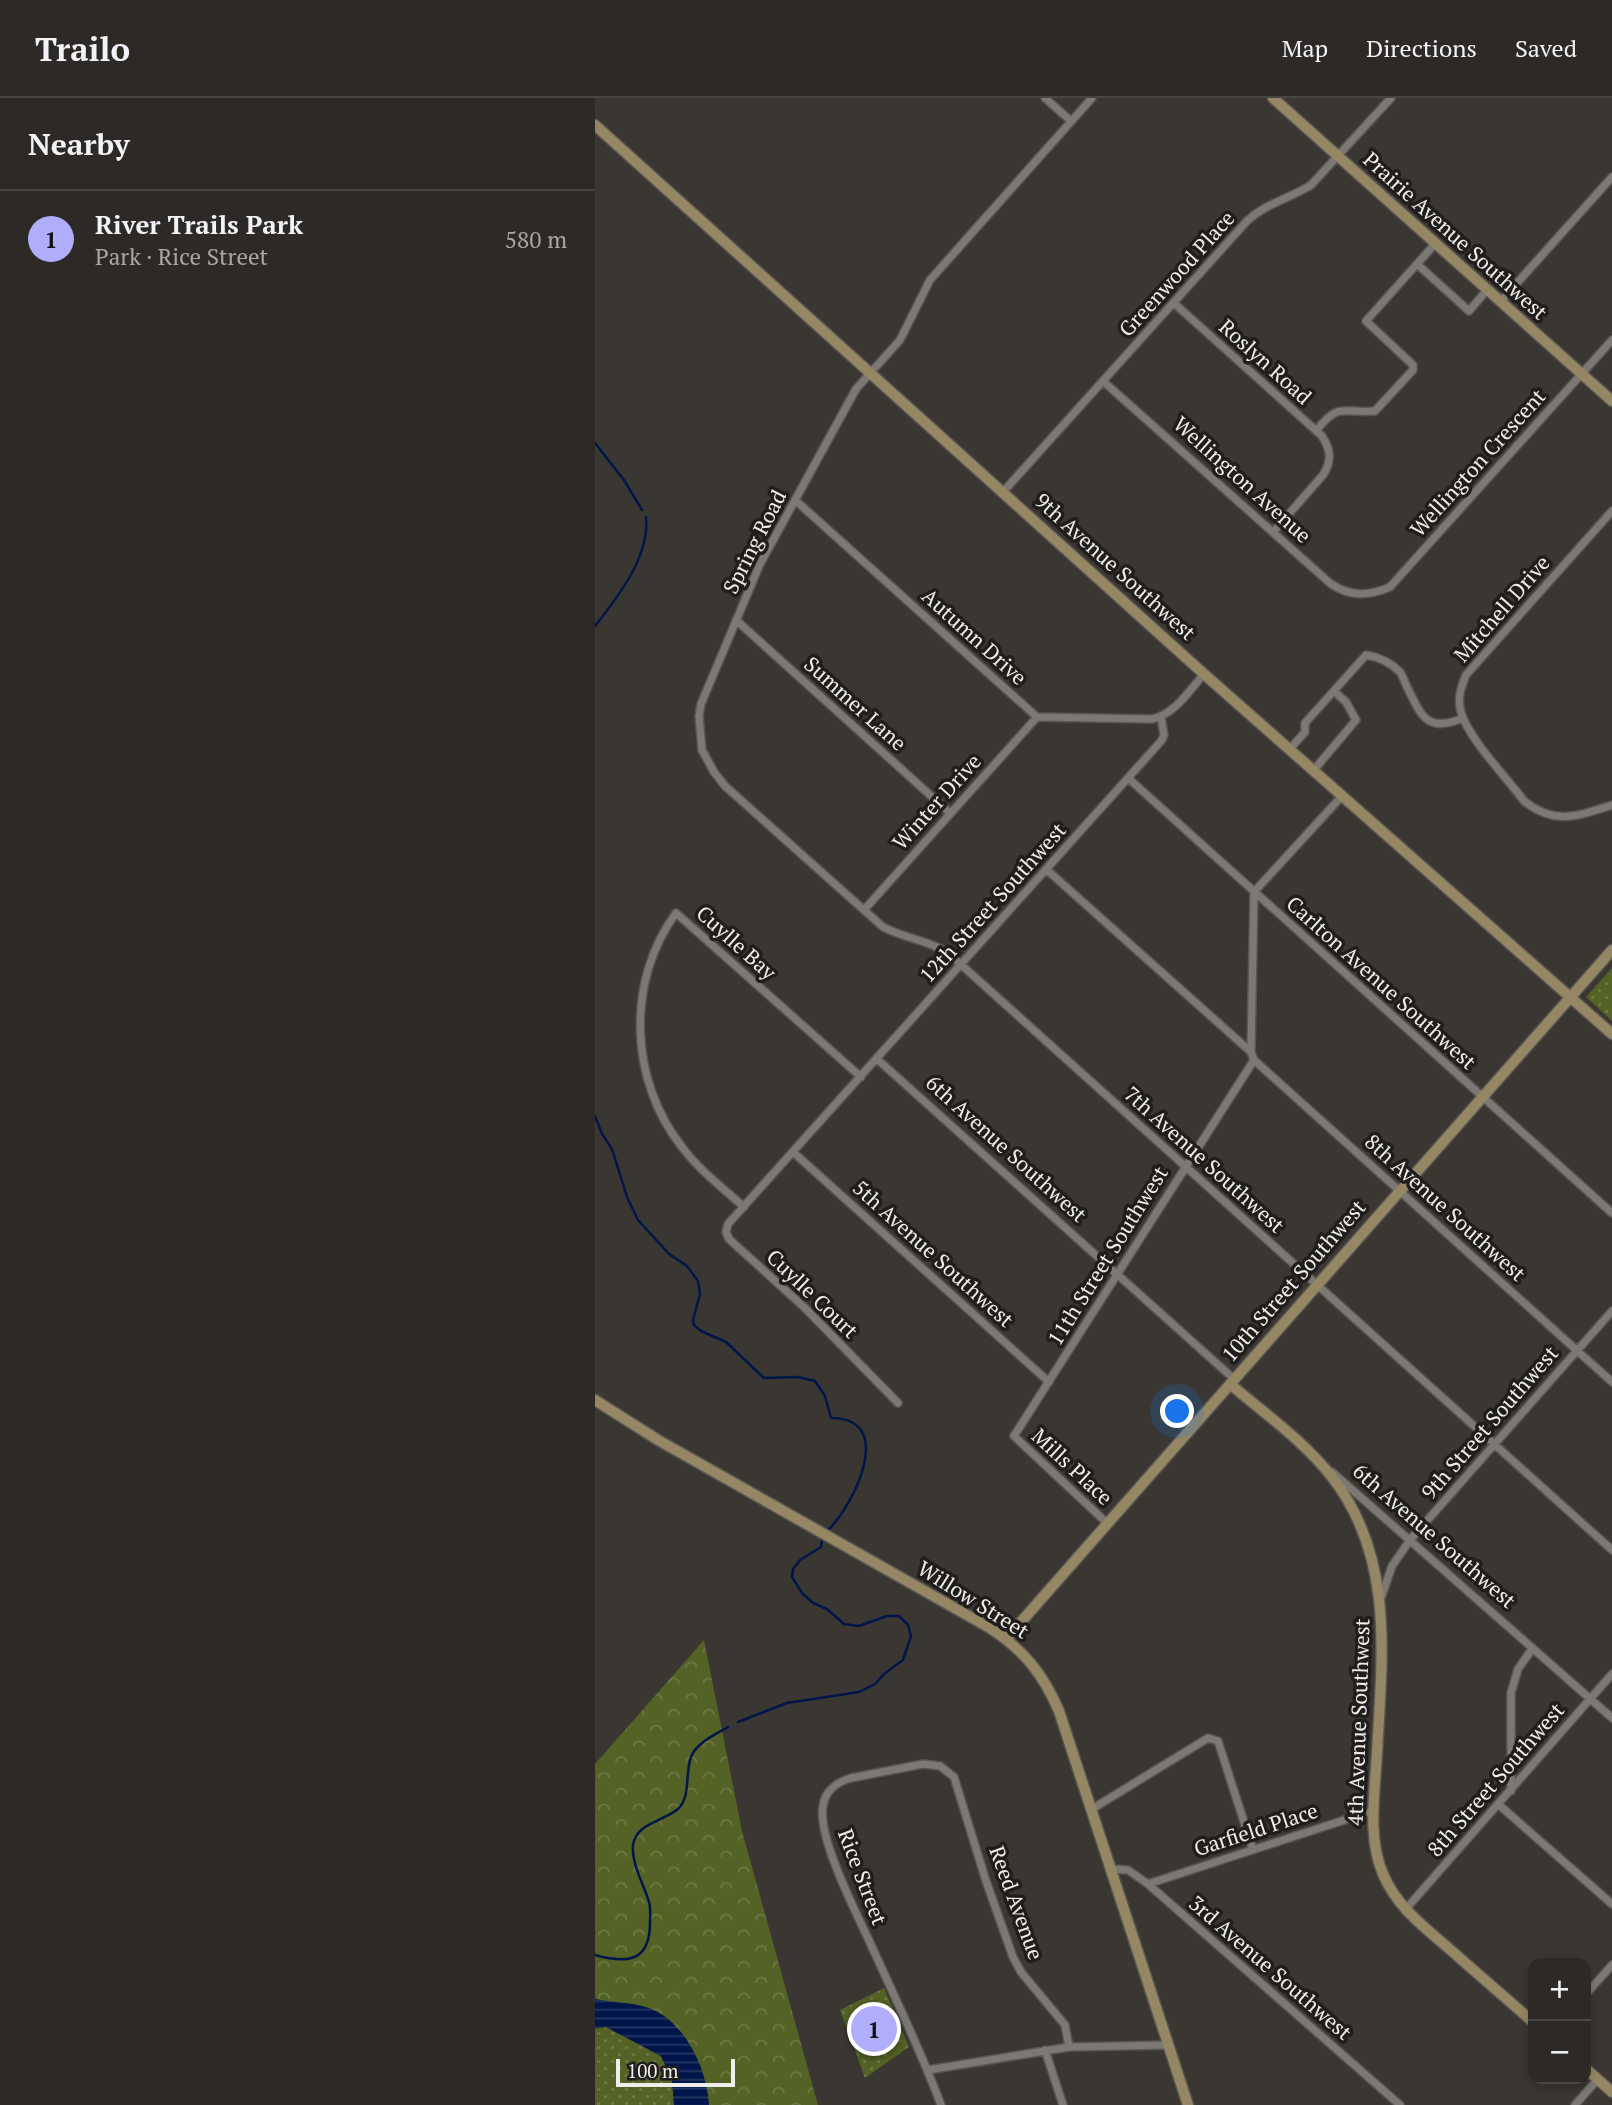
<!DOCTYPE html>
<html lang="en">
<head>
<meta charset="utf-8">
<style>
	body { margin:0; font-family:"PT Serif",serif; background:#34312e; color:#f1f3f6 }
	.controls { position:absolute; right:21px; bottom:21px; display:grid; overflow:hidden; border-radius:14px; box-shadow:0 4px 10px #0003 }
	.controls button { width:63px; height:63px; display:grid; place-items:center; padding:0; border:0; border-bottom:2px solid #484543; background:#2c2926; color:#f1f3f6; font:35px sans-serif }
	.scale { position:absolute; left:21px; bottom:18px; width:119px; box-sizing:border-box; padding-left:7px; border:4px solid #f0eeeb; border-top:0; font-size:19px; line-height:24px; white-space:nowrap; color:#f0eeeb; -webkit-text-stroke:5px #201e1d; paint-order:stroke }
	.you { position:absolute; left:583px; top:1314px; width:24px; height:24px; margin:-18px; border:5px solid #fff; border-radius:50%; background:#1a73e8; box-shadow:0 0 0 10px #1a73e833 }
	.badge { display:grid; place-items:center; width:46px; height:46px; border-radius:50%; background:#b0aefa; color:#111; font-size:23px; font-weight:700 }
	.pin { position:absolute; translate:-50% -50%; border:4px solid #fff; box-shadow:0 2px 7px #0006 }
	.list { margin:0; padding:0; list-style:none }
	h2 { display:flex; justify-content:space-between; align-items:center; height:91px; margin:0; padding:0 28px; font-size:30px }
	h2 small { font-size:23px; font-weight:400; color:#a6a6a7 }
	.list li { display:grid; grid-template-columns:46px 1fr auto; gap:21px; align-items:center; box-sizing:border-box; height:98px; padding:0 28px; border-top:2px solid #484543 }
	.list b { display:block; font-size:26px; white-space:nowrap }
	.list p { margin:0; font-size:23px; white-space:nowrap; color:#a6a6a7 }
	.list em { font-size:23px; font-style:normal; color:#a6a6a7 }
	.map { position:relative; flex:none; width:1017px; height:2007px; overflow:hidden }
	header { display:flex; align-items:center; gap:42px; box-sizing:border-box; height:98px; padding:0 35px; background:#2c2926; border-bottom:2px solid #484543 }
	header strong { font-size:33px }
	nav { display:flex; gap:38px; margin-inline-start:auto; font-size:24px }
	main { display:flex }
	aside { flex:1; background:#2c2926 }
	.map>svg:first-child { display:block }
	.forest { fill:url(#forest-crowns) }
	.park { fill:url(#park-dots) }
	.water { fill:url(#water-rules) }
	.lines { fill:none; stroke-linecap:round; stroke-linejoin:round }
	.stream { stroke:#00164a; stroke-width:2.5 }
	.street-casing { stroke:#585451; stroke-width:10 }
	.secondary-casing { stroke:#585451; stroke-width:13 }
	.street { stroke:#7c7874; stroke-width:7 }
	.secondary { stroke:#958763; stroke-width:10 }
	.labels { text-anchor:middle; stroke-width:7; stroke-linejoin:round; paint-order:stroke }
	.street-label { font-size:21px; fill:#f0eeeb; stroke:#201e1d }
</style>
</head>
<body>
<header>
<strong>Trailo</strong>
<nav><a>Map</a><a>Directions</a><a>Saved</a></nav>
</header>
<main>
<aside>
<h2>Nearby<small></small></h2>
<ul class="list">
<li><span class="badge">1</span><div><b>River Trails Park</b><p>Park · Rice Street</p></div><em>580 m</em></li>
</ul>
</aside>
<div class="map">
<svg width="1017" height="2007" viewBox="0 0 1017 2007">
	<defs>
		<pattern id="forest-crowns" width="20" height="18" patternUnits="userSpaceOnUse" patternTransform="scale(1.75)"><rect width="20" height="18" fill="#546226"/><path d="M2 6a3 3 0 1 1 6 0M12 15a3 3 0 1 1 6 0" fill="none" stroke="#6d7946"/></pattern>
		<pattern id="park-dots" width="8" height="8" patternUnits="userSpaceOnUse" patternTransform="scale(1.75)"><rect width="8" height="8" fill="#546226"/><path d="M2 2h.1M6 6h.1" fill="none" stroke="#6d7946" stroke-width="1.8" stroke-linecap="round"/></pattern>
		<pattern id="water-rules" width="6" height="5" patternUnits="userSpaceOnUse" patternTransform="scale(1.75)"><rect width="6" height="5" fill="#00164a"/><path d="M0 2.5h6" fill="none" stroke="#263864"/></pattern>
	</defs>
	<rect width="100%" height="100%" fill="#3a3733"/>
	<path class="forest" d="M109,1542L147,1733L223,2007H114L106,1969L84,1932L14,1904L0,1901V1666Z"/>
	<path class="park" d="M1017,870V923L991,899Z
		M289,1890L314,1949L270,1980L245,1912Z
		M11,1929L66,1958L77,1983L79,2007H0V1931Z"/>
	<path class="water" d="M0,1901C19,1905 41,1904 59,1912C92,1928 112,1972 114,2007H79L77,1983L66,1958L11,1929L0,1930Z"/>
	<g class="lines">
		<path class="stream" d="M0,345L29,382L47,412
			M0,528C23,499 55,458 51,419
			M0,1018L7,1036L17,1051L32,1099L43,1122L74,1156L92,1168L103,1183L105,1196L98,1222L99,1227L106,1233L131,1244L169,1280L203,1279L220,1283L230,1298L236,1320C302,1320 259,1407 233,1432
			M143,1624L192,1605L264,1594L280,1586L289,1576L308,1562L316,1538L313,1527L304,1518H292L264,1528L249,1526L232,1511L218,1505L207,1495L197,1479L198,1471L205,1462L226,1449L227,1441
			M0,1857C32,1866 55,1864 55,1825C55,1818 56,1811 54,1804C49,1787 36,1765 38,1747C41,1725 69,1723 83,1711C96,1699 90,1674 96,1659C101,1645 121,1636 133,1629"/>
		<g class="street-casing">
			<path id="street" d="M450,0L476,23
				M497,0L335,182L305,242L261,291L165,466L106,606L104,618L107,652L119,674L130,688L288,829C309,840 332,842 352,854L1017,1452
				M822,166L840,146
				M905,204L1017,79
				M580,206L727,338C736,352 737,363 728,377L679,433
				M509,284L736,486C756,499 774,498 795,489L1017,242
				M721,333C744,303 748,316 780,313L818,272V267L771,223L822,166L874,213L892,192
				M408,394L652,123C671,105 694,101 716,87L796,0
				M200,402L442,619L557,621C580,616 594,593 609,576
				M1017,413L871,577C866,589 862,601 866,614C873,640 912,680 929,703C960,728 983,718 1017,707
				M141,522L355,715
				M694,652L710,634V625L771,557C784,559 796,565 805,574C808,578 810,585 812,589C827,619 832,635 868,620
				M718,673L761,622L751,604L739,593
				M533,680L1017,1115
				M452,772L656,954L659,962L1017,1284
				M269,812L442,619
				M656,954L659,794L747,698
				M282,961L639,1281
				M198,1054L454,1284
				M149,1109C128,1090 104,1072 87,1049C34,982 31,883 81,815L266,979
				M303,1305L210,1210L134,1141L131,1134L133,1126L567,642L569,637L566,619
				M737,1374L1017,1620
				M512,1425L419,1338L659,962
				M786,1500L797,1468L815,1442L1017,1213
				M916,1693V1595L923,1571L937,1551
				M903,1706L1017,1806
				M497,1711L613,1640L623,1643L658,1752
				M516,1771L533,1772L553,1786L805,2007
				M553,1786L780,1712
				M810,1812L1017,1576
				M991,1896L1017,1867
				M450,1952L468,2007
				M333,1972L474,1949
				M346,2007C326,1953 301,1902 277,1849C263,1818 222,1740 228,1708C230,1693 242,1684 256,1680L328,1666L345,1668L359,1679L391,1783L418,1859L426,1874L470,1927L474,1949L573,1947
				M980,2007L1002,1982"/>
		</g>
		<g class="secondary-casing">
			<path id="secondary" d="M678,0L1017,303
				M0,27L609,576L1017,936
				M635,1286C669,1315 709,1343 737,1379C800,1460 787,1559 782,1655C780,1694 772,1739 788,1776C802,1810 832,1831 858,1854C885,1878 912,1901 938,1924
				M0,1302L63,1342L395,1530C429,1552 448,1576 464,1613L593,2007
				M411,1541L1017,852
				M991,1971L1017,1994"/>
		</g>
		<use href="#street" class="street"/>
		<use href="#secondary" class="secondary"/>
	</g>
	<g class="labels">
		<g class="street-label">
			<text transform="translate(860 138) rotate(42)" y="7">Prairie Avenue Southwest</text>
			<text transform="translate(582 176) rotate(-48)" y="7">Greenwood Place</text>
			<text transform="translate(670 264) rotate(42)" y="7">Roslyn Road</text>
			<text transform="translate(883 365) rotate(-48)" y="7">Wellington Crescent</text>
			<text transform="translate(647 382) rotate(42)" y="7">Wellington Avenue</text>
			<text transform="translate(160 444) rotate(-63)" y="7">Spring Road</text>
			<text transform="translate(520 469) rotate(42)" y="7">9th Avenue Southwest</text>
			<text transform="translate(907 511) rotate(-49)" y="7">Mitchell Drive</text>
			<text transform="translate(379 539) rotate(42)" y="7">Autumn Drive</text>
			<text transform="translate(260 606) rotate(42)" y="7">Summer Lane</text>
			<text transform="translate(342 704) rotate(-48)" y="7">Winter Drive</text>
			<text transform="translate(398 805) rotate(-48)" y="7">12th Street Southwest</text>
			<text transform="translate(141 845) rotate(42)" y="7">Cuylle Bay</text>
			<text transform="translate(786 885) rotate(42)" y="7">Carlton Avenue Southwest</text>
			<text transform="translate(411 1051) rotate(42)" y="7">6th Avenue Southwest</text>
			<text transform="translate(609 1062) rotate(42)" y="7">7th Avenue Southwest</text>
			<text transform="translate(850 1110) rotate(42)" y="7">8th Avenue Southwest</text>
			<text transform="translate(338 1156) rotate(42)" y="7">5th Avenue Southwest</text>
			<text transform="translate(513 1158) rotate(-58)" y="7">11th Street Southwest</text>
			<text transform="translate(699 1183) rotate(-49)" y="7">10th Street Southwest</text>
			<text transform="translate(217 1196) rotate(44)" y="7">Cuylle Court</text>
			<text transform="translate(895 1325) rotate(-49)" y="7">9th Street Southwest</text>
			<text transform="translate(477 1369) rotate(43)" y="7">Mills Place</text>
			<text transform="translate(839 1438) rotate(41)" y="7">6th Avenue Southwest</text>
			<text transform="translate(378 1502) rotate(32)" y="7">Willow Street</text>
			<text transform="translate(764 1624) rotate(-88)" y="7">4th Avenue Southwest</text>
			<text transform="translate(901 1682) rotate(-49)" y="7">8th Street Southwest</text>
			<text transform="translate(661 1732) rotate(-18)" y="7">Garfield Place</text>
			<text transform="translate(267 1779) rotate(69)" y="7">Rice Street</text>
			<text transform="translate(421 1805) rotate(70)" y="7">Reed Avenue</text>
			<text transform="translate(675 1870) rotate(41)" y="7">3rd Avenue Southwest</text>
		</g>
	</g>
</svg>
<div class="controls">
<button>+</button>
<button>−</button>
</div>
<div class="scale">100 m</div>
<div class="you"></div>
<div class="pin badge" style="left:279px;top:1931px">1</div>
</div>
</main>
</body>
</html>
